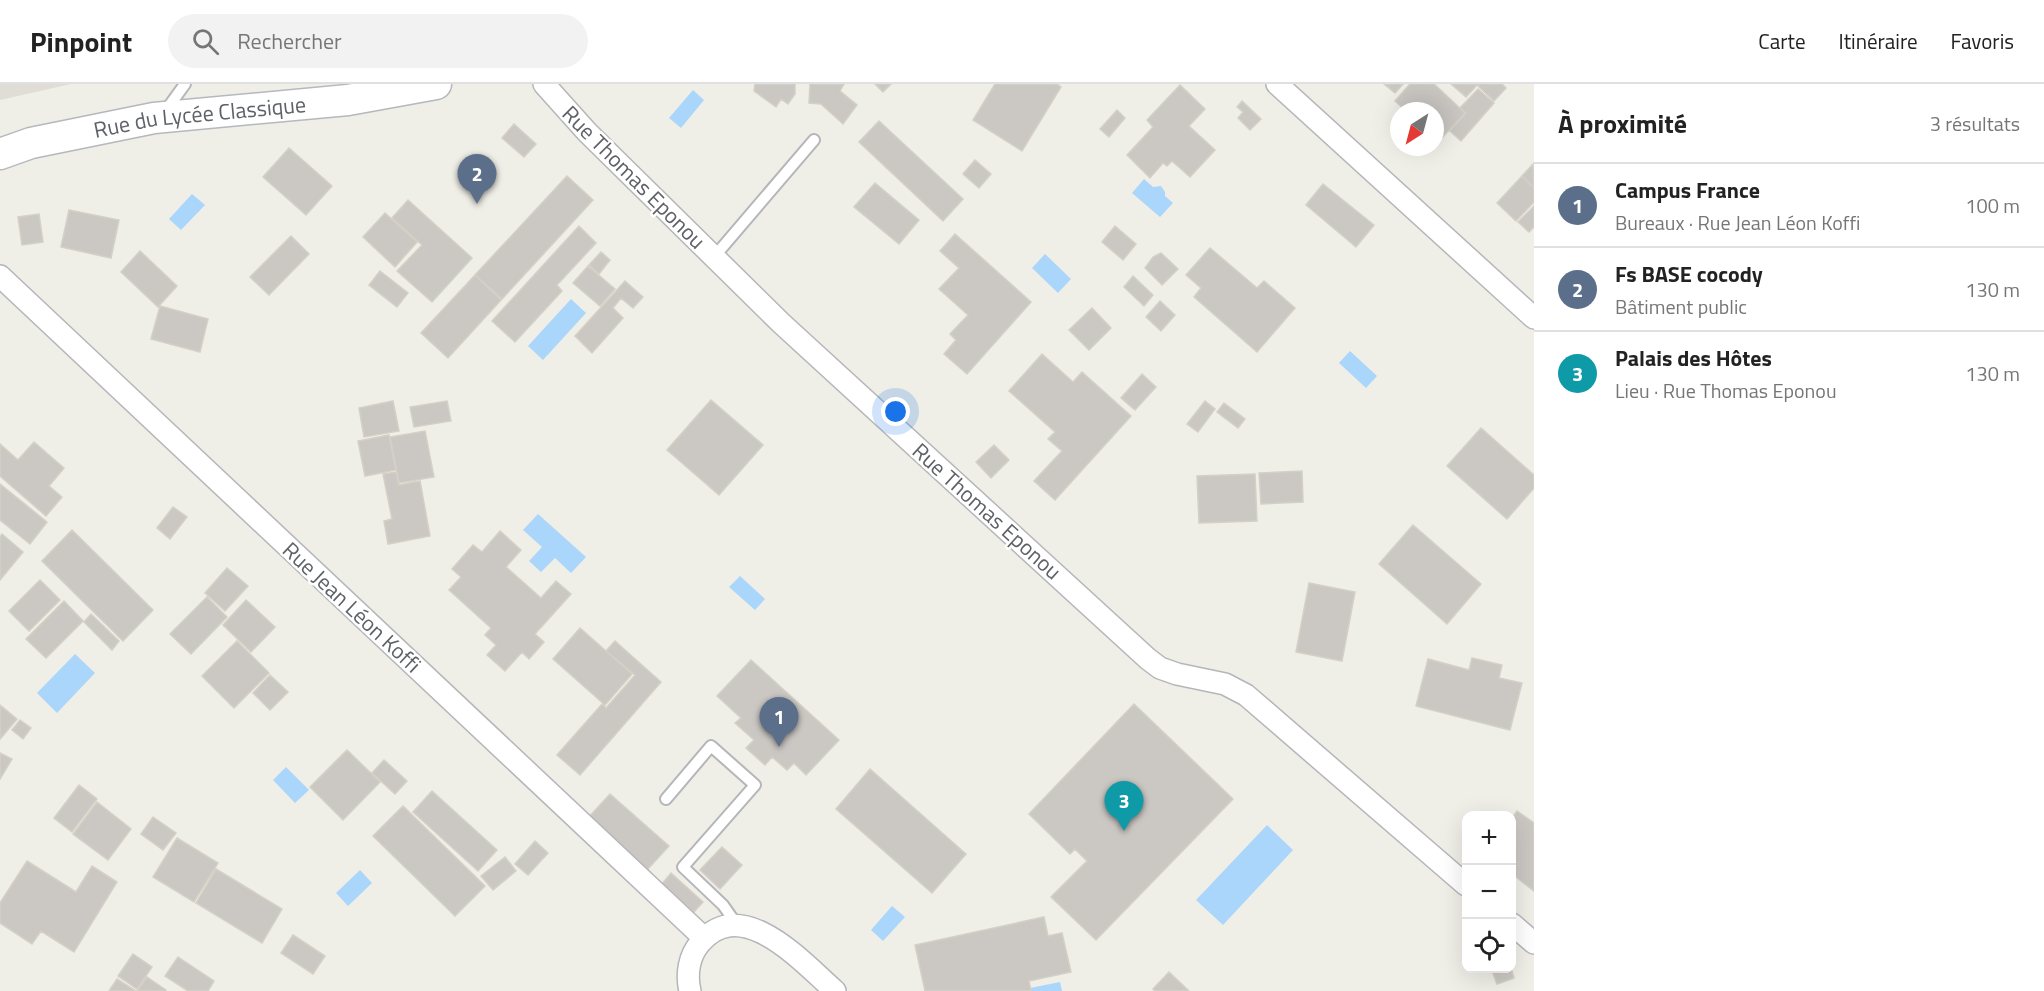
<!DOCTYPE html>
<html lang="fr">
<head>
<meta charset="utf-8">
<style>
	body { margin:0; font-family:"Titillium Web",sans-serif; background:#f2f2f2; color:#222 }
	.controls { position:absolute; right:18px; bottom:18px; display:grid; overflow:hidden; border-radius:12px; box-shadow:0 6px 24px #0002 }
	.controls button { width:54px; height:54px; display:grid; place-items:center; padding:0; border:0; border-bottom:2px solid #e0e0e0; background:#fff; color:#222; font:30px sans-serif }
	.compass { position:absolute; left:1390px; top:18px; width:54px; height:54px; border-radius:50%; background:#fff; box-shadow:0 6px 24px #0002; rotate:216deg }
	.you { position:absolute; left:896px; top:328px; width:21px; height:21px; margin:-15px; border:4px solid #fff; border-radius:50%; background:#1a73e8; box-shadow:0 0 0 9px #1a73e833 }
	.badge { display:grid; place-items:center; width:39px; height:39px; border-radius:50%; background:#ea580c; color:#fff; font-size:20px; font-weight:700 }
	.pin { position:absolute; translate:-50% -50px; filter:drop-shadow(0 2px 3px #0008) }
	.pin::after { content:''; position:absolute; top:32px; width:21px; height:18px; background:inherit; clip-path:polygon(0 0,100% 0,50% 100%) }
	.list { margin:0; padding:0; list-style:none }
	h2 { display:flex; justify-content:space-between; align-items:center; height:78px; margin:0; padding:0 24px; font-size:26px }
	h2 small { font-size:20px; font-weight:400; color:#767676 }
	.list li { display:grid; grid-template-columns:39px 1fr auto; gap:18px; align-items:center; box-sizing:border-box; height:84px; padding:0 24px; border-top:2px solid #e0e0e0 }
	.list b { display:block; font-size:22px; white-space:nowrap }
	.list p { margin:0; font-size:20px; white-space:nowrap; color:#767676 }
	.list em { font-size:20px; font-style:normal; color:#767676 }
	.icon { flex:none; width:33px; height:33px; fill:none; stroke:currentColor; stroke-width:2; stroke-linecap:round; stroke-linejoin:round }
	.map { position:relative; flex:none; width:1534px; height:907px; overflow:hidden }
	header { display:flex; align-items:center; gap:36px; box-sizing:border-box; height:84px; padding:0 30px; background:#fff; border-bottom:2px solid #e0e0e0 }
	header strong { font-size:28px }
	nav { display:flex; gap:33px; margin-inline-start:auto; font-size:21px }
	.search { width:420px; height:54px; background:#f2f2f2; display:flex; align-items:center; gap:15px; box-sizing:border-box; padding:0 21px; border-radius:33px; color:#767676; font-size:22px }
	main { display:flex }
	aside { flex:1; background:#fff }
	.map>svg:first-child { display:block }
	.education { fill:#dfddd5 }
	.water { fill:#abd6fb }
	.building { fill:#cbc8c4; stroke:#d4d0c5; stroke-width:1.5 }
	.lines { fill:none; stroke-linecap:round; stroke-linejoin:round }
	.lane-casing { stroke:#b4b6ba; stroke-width:14 }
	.street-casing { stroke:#b4b6ba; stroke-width:24 }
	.secondary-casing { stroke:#b5b8bd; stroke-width:33 }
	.lane { stroke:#fff; stroke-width:10 }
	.street { stroke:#fff; stroke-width:21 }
	.secondary { stroke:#fff; stroke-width:30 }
	.labels { text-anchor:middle; stroke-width:5; stroke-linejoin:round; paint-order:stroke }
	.street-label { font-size:22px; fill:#5e6166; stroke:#fff }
</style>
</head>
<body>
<header>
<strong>Pinpoint</strong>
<div class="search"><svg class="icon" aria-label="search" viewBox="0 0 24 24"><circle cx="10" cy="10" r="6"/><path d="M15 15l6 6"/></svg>Rechercher</div>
<nav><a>Carte</a><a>Itinéraire</a><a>Favoris</a></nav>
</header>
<main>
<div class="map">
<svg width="1534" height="907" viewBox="0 0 1534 907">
	<rect width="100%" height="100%" fill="#efeee7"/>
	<path class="education" d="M0,0H71L0,16Z"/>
	<path class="water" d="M693,6L704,16L681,44L669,34Z
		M1144,95L1153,103L1161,102L1165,108V112L1173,119L1160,133L1132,109Z
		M192,110L205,121L181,146L169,135Z
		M1045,170L1071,195L1058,209L1032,184Z
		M571,215L586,229L543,276L528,262Z
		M1350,267L1377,292L1366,304L1339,279Z
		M538,430L586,473L571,489L555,474L541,488L529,477L542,463L523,446Z
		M740,492L765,515L755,526L729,503Z
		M75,570L95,589L57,629L37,609Z
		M286,683L309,706L295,719L273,696Z
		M1267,741L1293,766L1223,841L1196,816Z
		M360,786L372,799L348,822L336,809Z
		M892,822L905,833L883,857L871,846Z
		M1060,898L1062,907H1031L1030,904Z"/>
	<path class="building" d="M755,0H795V10L788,20L781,15L776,23L754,7Z
		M810,0H844L840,7L857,21L843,40L821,20L809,19Z
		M875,0H891L883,8Z
		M995,0H1057L1061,3L1022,67L973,36Z
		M1384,0H1403L1395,9Z
		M1410,0H1434L1465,29L1439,57L1435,53V27H1406L1395,17Z
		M1451,0H1478L1466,13Z
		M1480,0H1502L1506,4L1494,17L1478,2Z
		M1180,1L1205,25L1189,42L1215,66L1190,93L1172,77L1167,82L1163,79L1150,94L1127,71L1153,43L1147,36Z
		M1478,5L1494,19L1461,57L1450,47L1466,29L1460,24Z
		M1242,17L1261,35L1250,46L1238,34L1243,28L1237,23Z
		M1117,26L1125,34L1109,53L1100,45Z
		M879,37L963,115L943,137L859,58Z
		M514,40L536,60L524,73L502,54Z
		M289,64L332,102L306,131L263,93Z
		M975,76L991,90L979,104L963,90Z
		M1533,80L1534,102L1533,103L1522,92Z
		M567,92L593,116L502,215L475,191Z
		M1522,92L1534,104V118L1516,137L1497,119Z
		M875,99L919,136L899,160L854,123Z
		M1323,100L1374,141L1356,163L1306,121Z
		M408,116L472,174L432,218L397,187L422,161L392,134Z
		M1534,122V143L1529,148L1518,138Z
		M69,126L119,136L111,174L61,163Z
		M385,129L417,158L395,183L363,153Z
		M39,130L43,158L22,161L18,133Z
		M579,142L596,159L557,201L562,207L515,258L492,237Z
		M1115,142L1136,160L1123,176L1102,158Z
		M955,150L1031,218L967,290L944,270L956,256L950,250L968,231L939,205L959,184L940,167Z
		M291,152L309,170L269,211L250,193Z
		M1210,164L1257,204L1264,197L1295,224L1257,268L1194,213L1201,204L1186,191Z
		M140,167L177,202L158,223L121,188Z
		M601,168L610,176L599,190L589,181Z
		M1161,169L1178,185L1162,201L1145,184L1153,173Z
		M588,182L615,205L600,222L573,199Z
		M380,187L408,209L397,223L369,201Z
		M475,191L501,216L448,274L421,249Z
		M1133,192L1153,211L1144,222L1124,203Z
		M625,197L643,213L633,224L621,214L613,224L623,234L592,269L575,252Z
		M1160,217L1175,231L1161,247L1146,233Z
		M160,222L208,235L200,268L151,255Z
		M1092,224L1111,244L1089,266L1069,246Z
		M1042,270L1073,298L1082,288L1131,332L1055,416L1034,397L1062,367L1048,355L1055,348L1009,307Z
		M1142,290L1156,303L1135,326L1121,314Z
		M711,316L763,361L719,411L667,366Z
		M393,317L399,347L364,353L359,324Z
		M447,317L451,337L414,343L410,323Z
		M1205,317L1215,325L1198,348L1187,340Z
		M1224,319L1245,335L1238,344L1217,328Z
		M1481,344L1534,391V404L1507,435L1447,382Z
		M425,347L434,393L399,399L390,353Z
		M389,351L396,386L365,392L358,357Z
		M34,358L64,384L49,402L62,413L46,432L0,392V360L18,376Z
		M994,361L1009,376L991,394L976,378Z
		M1302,387L1303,418L1261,420L1259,389Z
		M396,388L399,401L420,397L430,452L388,460L384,437L392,435L383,390Z
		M1255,390L1257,437L1199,439L1197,392Z
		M0,400L47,438L30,460L0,436Z
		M173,423L187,433L170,455L157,444Z
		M1413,441L1481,500L1447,540L1379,480Z
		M72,446L153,526L123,557L42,477Z
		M500,447L521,466L506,483L541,514L556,497L571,510L535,550L544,558L529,575L522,568L505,587L487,571L496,561L485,551L491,544L449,506L461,493L452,485L473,461L482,468Z
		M2,450L23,468L0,496V453Z
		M227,484L248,502L225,527L205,509Z
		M40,496L60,516L29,547L9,527Z
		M1309,499L1355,508L1342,577L1296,568Z
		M207,513L227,533L191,570L170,550Z
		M246,516L275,543L251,568L223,541Z
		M64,517L83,537L46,574L26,555Z
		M91,530L119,557L112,566L84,538Z
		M580,544L632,590L605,621L553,575Z
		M237,557L269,589L234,624L202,592Z
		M615,557L661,598L580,691L557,671L602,620L606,624L635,591L606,567Z
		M1472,574L1502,581L1499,594L1522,599L1510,646L1416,622L1428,575L1469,586Z
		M751,576L839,656L806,691L794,679L787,686L772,673L765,681L746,664L754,656L735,639L741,634L717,612Z
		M270,591L288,608L270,626L253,609Z
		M1134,620L1233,715L1096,856L1051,813L1087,777L1075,765L1070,770L1029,730Z
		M0,621L17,635L0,655Z
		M20,636L31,644L23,655L12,646Z
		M347,666L380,698L343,736L310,703Z
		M0,669L12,675L0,695Z
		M384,676L407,697L395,710L372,689Z
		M870,685L966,770L932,809L836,725Z
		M79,701L97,715L72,748L54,734Z
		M432,707L497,766L478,787L413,728Z
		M610,710L669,762L647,786L588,734Z
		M97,718L131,745L108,776L73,750Z
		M403,722L485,802L455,832L373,752Z
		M1517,727L1534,739V807L1512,790V734Z
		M153,733L176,749L163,766L141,750Z
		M177,754L218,779L194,818L153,793Z
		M535,757L548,769L528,791L515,780Z
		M722,763L742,781L720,805L700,786Z
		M505,773L516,787L493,806L481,792Z
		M27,777L76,808L92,782L117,798L74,868L41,847L32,860L0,839V819Z
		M216,785L282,825L262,859L196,819Z
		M671,789L703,818L694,828L662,800Z
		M1044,833L1048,852L1062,849L1071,888L1029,897L1031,907H925L915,861Z
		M293,851L325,872L313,890L281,869Z
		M133,870L152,883L137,905L118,892Z
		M178,873L214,897L208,907H188L165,892Z
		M1491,884H1511L1514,894L1497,900Z
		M1169,888L1189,907H1155L1153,905Z
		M147,893L166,906L165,907H137Z
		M117,895L136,907H109Z"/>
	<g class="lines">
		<g class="lane-casing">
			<path id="lane" d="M164,29L185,0
				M714,173L814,56
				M666,715L711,662L755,701L683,783L723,821L737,841"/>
		</g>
		<g class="street-casing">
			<path id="street" d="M544,0L587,48L781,239L1148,575L1160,584L1177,590L1225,600L1246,611L1466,801
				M1277,0L1534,234
				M0,192L704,854
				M1512,840L1534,859
				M690,907C686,890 689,872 700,859C742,809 803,879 835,907"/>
		</g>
		<g class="secondary-casing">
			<g id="secondary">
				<path id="s1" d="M0,70L31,59L154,34L348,16L436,0"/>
			</g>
		</g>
		<use href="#lane" class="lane"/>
		<use href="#street" class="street"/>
		<use href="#secondary" class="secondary"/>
	</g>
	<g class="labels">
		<g class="street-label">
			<text dy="8" stroke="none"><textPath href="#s1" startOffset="204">Rue du Lycée Classique</textPath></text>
			<text transform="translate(634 93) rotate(45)" y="8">Rue Thomas Eponou</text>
			<text transform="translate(987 427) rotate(42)" y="8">Rue Thomas Eponou</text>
			<text transform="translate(352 523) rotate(43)" y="8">Rue Jean Léon Koffi</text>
		</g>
	</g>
</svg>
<div class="controls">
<button>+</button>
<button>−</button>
<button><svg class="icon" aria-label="locate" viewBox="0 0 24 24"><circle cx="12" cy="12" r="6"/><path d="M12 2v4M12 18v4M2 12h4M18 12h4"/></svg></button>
</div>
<svg class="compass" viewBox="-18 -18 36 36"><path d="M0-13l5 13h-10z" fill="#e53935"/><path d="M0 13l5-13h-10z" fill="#767676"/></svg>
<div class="you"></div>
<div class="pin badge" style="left:779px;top:663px;background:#5c6f8a">1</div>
<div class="pin badge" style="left:477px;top:120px;background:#5c6f8a">2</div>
<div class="pin badge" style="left:1124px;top:747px;background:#0f9aa8">3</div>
</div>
<aside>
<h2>À proximité<small>3 résultats</small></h2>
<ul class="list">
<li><span class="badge" style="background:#5c6f8a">1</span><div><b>Campus France</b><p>Bureaux · Rue Jean Léon Koffi</p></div><em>100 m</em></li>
<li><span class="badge" style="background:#5c6f8a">2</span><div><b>Fs BASE cocody</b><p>Bâtiment public</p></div><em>130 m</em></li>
<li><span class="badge" style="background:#0f9aa8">3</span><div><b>Palais des Hôtes</b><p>Lieu · Rue Thomas Eponou</p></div><em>130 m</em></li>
</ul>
</aside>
</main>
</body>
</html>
